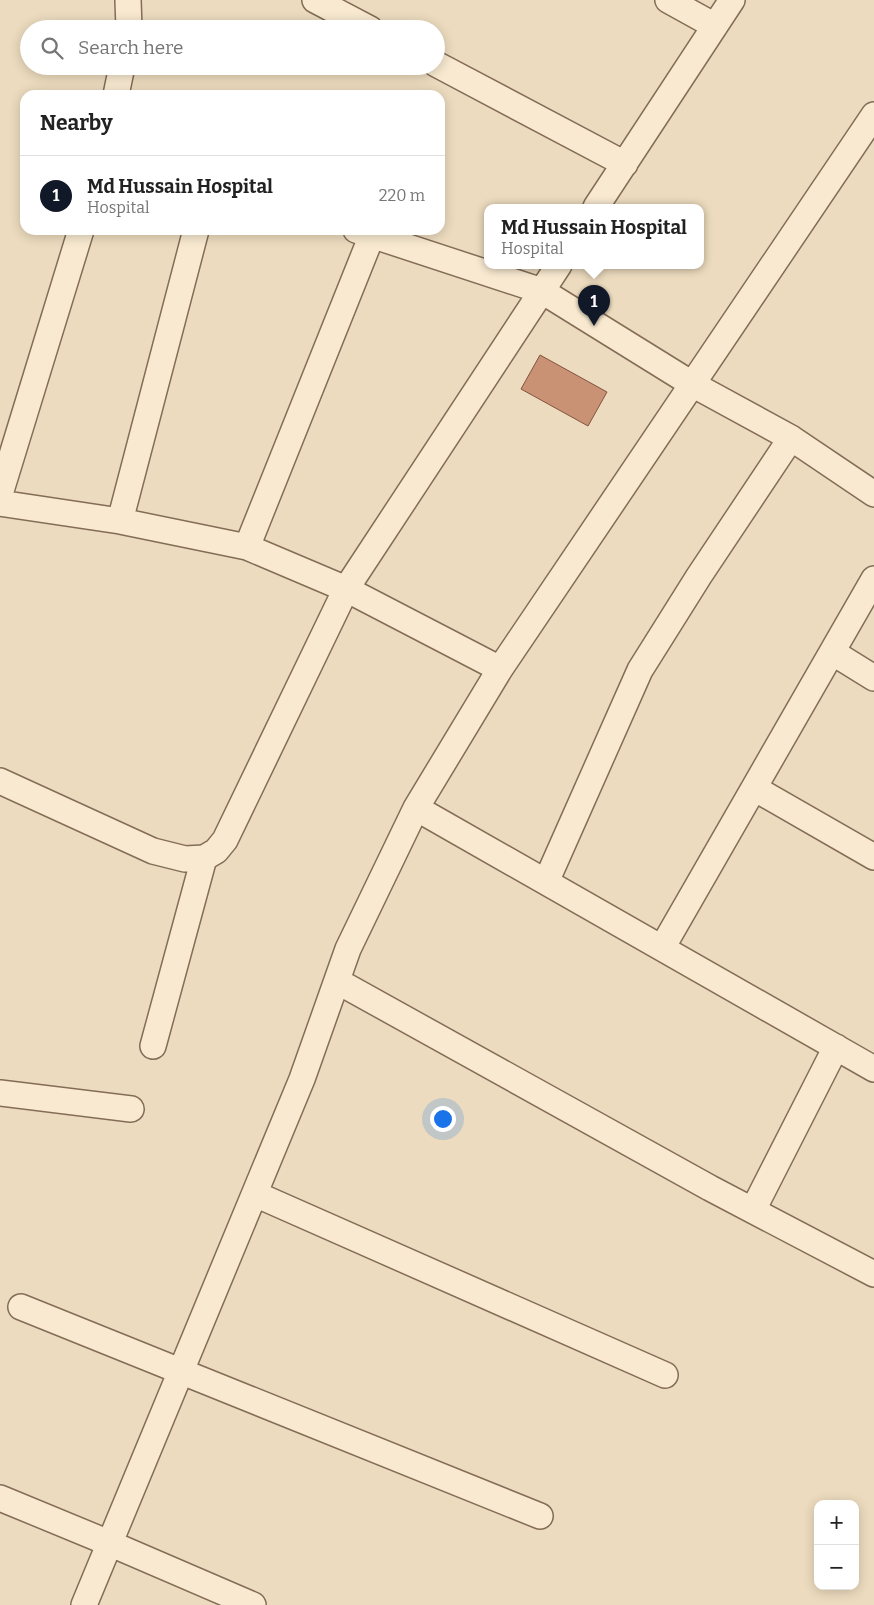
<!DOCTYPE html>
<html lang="en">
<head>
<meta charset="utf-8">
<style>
	body { margin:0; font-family:Bitter,serif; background:#f6f6f6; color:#222 }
	.controls { position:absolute; right:15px; bottom:15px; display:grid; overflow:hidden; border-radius:10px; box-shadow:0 2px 12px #0003 }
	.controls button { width:45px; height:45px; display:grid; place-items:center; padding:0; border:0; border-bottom:1px solid #e0e0e0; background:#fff; color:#222; font:25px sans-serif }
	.you { position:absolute; left:442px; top:1118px; width:18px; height:18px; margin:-12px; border:4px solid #fff; border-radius:50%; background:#1a73e8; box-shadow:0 0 0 8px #1a73e833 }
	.badge { display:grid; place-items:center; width:32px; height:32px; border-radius:50%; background:#111827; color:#fff; font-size:16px; font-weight:700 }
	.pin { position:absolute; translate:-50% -41px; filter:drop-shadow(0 1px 2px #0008) }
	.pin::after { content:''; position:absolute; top:26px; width:18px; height:15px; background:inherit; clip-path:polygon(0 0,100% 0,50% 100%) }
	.popup { position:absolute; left:484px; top:204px; width:220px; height:65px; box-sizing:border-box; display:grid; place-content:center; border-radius:10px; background:#fff; filter:drop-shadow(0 1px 4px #0005); font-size:16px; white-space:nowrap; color:#767676 }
	.popup b { font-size:19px; color:#222 }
	.popup::after { content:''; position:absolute; left:50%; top:100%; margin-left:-10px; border:10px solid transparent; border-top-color:#fff }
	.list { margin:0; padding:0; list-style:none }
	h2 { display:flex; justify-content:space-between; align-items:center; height:65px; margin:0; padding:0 20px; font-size:21px }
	h2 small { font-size:16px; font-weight:400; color:#767676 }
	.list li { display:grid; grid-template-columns:32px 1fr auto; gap:15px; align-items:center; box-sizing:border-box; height:80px; padding:0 20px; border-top:1px solid #e0e0e0 }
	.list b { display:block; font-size:19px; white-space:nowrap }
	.list p { margin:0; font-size:16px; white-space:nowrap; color:#767676 }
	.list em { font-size:16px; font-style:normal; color:#767676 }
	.icon { flex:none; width:28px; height:28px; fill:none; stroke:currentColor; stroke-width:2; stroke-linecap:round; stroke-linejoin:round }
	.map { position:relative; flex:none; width:874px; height:1605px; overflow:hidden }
	.search { position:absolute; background:#fff; box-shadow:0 2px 12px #0003; left:20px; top:20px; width:425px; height:55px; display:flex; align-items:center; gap:12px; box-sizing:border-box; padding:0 18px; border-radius:28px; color:#767676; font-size:19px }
	.panel { position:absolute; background:#fff; box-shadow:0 2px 12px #0003; left:20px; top:90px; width:425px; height:145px; border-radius:15px }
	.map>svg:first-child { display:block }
	.building { fill:#ca9274; stroke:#82543e }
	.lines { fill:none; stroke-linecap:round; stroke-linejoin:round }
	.minor-casing { stroke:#846c57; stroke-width:28 }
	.minor { stroke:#f8e9d0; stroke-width:25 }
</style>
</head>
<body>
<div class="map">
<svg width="874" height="1605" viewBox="0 0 874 1605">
	<rect width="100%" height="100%" fill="#ecdbbe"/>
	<path class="building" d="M540,355L607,392L588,426L521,389Z"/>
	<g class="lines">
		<g class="minor-casing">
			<path id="minor" d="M128,0L129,29
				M315,0L370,29
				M668,0L715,26
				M436,64L625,164
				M116,95L122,66
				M596,207L732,0
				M356,230L542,291L692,384L791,438L874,494
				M0,494L81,230
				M0,503L120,521L247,547L346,589L500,669
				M120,521L196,230
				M247,547L372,235
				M832,652L874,678
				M0,781L153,851L185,859L204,858L216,851L225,840L346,589L559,265
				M754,788L874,857
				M416,808L874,1069
				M546,882L640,670L699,576L791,438
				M662,948L874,579
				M337,981L710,1188L874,1274
				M153,1046L204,858
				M0,1093L131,1109
				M255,1194L665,1375
				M753,1210L836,1047
				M21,1307L540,1516
				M0,1498L109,1543L253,1605
				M84,1605L302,1079L348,949L416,808L500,669L874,115"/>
		</g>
		<use href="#minor" class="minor"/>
	</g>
</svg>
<div class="controls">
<button>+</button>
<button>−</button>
</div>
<div class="you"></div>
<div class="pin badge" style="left:594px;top:326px">1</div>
<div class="popup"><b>Md Hussain Hospital</b>Hospital</div>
<div class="search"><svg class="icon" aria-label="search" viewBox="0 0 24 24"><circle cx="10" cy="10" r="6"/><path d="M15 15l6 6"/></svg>Search here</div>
<section class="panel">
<h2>Nearby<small></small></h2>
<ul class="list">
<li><span class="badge">1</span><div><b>Md Hussain Hospital</b><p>Hospital</p></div><em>220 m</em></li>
</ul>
</section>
</div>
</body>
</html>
